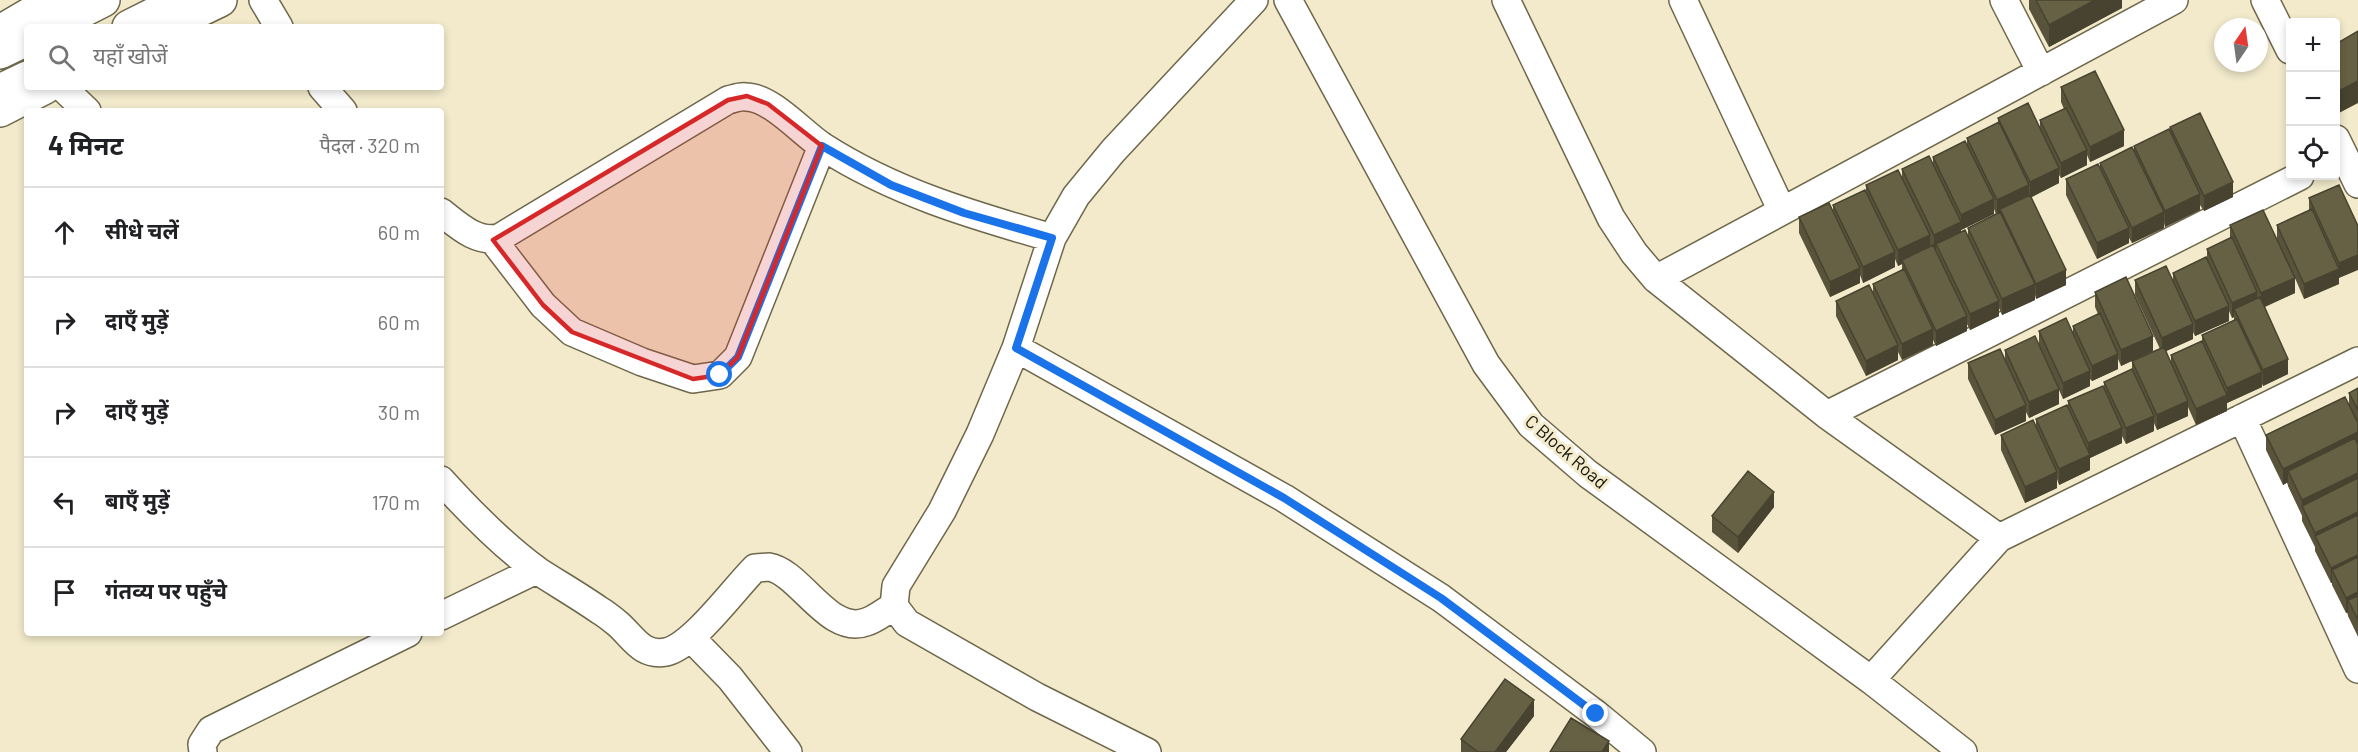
<!DOCTYPE html>
<html lang="hi">
<head>
<meta charset="utf-8">
<style>
	body { margin:0; font-family:Barlow,"Noto Sans Devanagari",sans-serif; background:#f6f6f6; color:#202124 }
	.controls { position:absolute; right:18px; top:18px; display:grid; overflow:hidden; border-radius:6px; box-shadow:0 3px 9px #0003 }
	.controls button { width:54px; height:54px; display:grid; place-items:center; padding:0; border:0; border-bottom:2px solid #e0e0e0; background:#fff; color:#202124; font:30px sans-serif }
	.compass { position:absolute; left:2214px; top:18px; width:54px; height:54px; border-radius:50%; background:#fff; box-shadow:0 3px 9px #0003; rotate:13deg }
	.stop { position:absolute; width:18px; height:18px; margin:-14px; border:4px solid #1a73e8; border-radius:50%; background:#fff }
	.stop.end { background:#1a73e8; border-color:#fff; box-shadow:0 2px 6px #0008 }
	.list { margin:0; padding:0; list-style:none }
	h2 { display:flex; justify-content:space-between; align-items:center; height:78px; margin:0; padding:0 24px; font-size:26px }
	h2 small { font-size:20px; font-weight:400; color:#757577 }
	.list li { display:grid; grid-template-columns:39px 1fr auto; gap:18px; align-items:center; box-sizing:border-box; height:90px; padding:0 24px; border-top:2px solid #e0e0e0 }
	.list b { display:block; font-size:22px; white-space:nowrap }
	.list em { font-size:20px; font-style:normal; color:#757577 }
	.icon { flex:none; width:33px; height:33px; fill:none; stroke:currentColor; stroke-width:2; stroke-linecap:round; stroke-linejoin:round }
	.map { position:relative; flex:none; width:2358px; height:752px; overflow:hidden }
	.search { position:absolute; background:#fff; box-shadow:0 3px 9px #0003; left:24px; top:24px; width:420px; height:66px; display:flex; align-items:center; gap:15px; box-sizing:border-box; padding:0 21px; border-radius:6px; color:#757577; font-size:22px }
	.panel { position:absolute; background:#fff; box-shadow:0 3px 9px #0003; left:24px; top:108px; width:420px; height:528px; border-radius:6px }
	.map>svg:first-child { display:block }
	.lines { fill:none; stroke-linecap:round; stroke-linejoin:round }
	.minor-casing { stroke:#6e674b; stroke-width:30 }
	.secondary-casing { stroke:#6e674b; stroke-width:36 }
	.primary-casing { stroke:#6e674b; stroke-width:36 }
	.minor { stroke:#fff; stroke-width:27 }
	.secondary { stroke:#fff; stroke-width:33 }
	.primary { stroke:#fff; stroke-width:33 }
	.wall { fill:#58533a; fill-rule:evenodd }
	.shaded-wall { fill:#474330 }
	.building { fill:#666044; stroke:#474330; stroke-width:1.5 }
	.route { stroke:#1a73e8; stroke-width:8 }
	.marked { fill:#d62828; fill-opacity:0.2; stroke:#d62828; stroke-width:4.5; stroke-linejoin:round }
	.labels { text-anchor:middle; stroke-width:6; stroke-linejoin:round; paint-order:stroke }
	.street-label { font-size:18px; fill:#100e04; stroke:#f2eacb }
</style>
</head>
<body>
<div class="map">
<svg width="2358" height="752" viewBox="0 0 2358 752">
	<rect width="100%" height="100%" fill="#f2eacb"/>
	<g class="lines">
		<g class="minor-casing">
			<path id="minor" d="M263,0L279,27
				M1254,0L1113,151L1076,196L1052,238L1016,348L1284,498L1441,598L1596,714L1642,752
				M1288,0L1486,364L1531,425L1588,474L1871,680L1963,752
				M1506,0L1611,218L1634,253L1656,279L1827,415L1999,538
				M1683,0L1782,211
				M2004,0L2041,72
				M2265,0L2290,50
				M62,87L87,111
				M322,87L343,111
				M2336,139L2358,184
				M441,212C458,225 476,243 499,238L728,100C733,99 740,96 746,97C771,97 802,133 822,146C893,192 972,215 1052,238
				M493,240L543,305L572,332L642,362L693,379L720,375L738,357L822,146
				M1656,279L2174,0
				M1016,348L980,434L942,511L896,586L894,606L907,623L1037,697L1147,752
				M1827,415L2300,176
				M2242,418L2358,669
				M441,480C470,512 502,545 538,571C558,584 579,596 599,610C606,614 612,619 618,624C633,637 642,657 666,652C693,646 734,589 755,568C760,568 765,567 769,567C800,572 829,636 866,622C876,619 885,611 894,606
				M441,616L536,570
				M691,638L730,678L788,752
				M1871,680L1999,538L2358,361
				M203,752L202,744L211,730L408,633"/>
		</g>
		<g class="secondary-casing">
			<path id="secondary" d="M164,27L220,0
				M0,32L55,0
				M0,110L45,87"/>
		</g>
		<g class="primary-casing">
			<path id="primary" d="M50,27L103,0
				M129,27L183,0
				M0,52L27,39
				M0,91L27,78"/>
		</g>
		<use href="#minor" class="minor"/>
		<use href="#secondary" class="secondary"/>
		<use href="#primary" class="primary"/>
	</g>
	<path class="wall" d="M2029,0H2122V8L2049,47L2029,9Z
		M2358,31L2339,113L2336,107V44Z
		M2061,87L2124,146L2090,162L2087,155V165L2061,178L2059,175V183L2031,197L2066,285L2036,299L2035,295V300L2002,315L1999,308V316L1970,330L1967,324V331L1936,346L1933,340V345L1902,360L1898,352V360L1866,376L1836,316V301L1873,292V284L1902,270V264L1898,266L1895,259V267L1863,283L1860,275V283L1830,297L1799,233V217L1833,212V205L1866,192V185L1902,177V169L1933,164V157L1967,143V138L1998,123V118L2040,128V120L2064,109L2061,102ZM1994,209L1996,214L1968,228V235L1961,232V230L1994,214Z
		M2170,127L2233,197L2204,211L2200,205V210L2165,227L2164,223V228L2132,243L2129,238V243L2097,259L2066,195V179L2100,168V163L2134,150V146L2170,133Z
		M2309,198L2358,226L2339,278V277V284L2304,299L2295,278V293L2265,307L2288,374L2263,386L2262,384V387L2227,403V411L2196,425L2188,407V416L2157,430L2154,423V431L2126,444L2122,436V443L2090,458V470L2059,485L2057,479V488L2025,503L2001,450V435L2036,428V419L2068,408V401L2104,389V382L2132,369V361L2160,349L2135,295V280H2173V273L2207,259V249L2230,238V225L2277,240V225L2309,210ZM2229,311L2232,318L2234,317V320L2202,335V341L2171,355V363L2166,351L2193,339V332L2195,336L2229,321Z
		M2095,292L2153,351L2121,366L2118,359V369L2092,381L2090,379V386L2063,399L2059,390V404L2029,418L2026,412V421L1995,435L1968,379V363L2005,359V350L2039,345V331L2073,333V326L2098,314L2095,307Z
		M2358,388V636L2348,616V612L2346,613L2332,585V583H2331L2315,551V547L2302,521V515L2288,486V482L2283,485L2266,450V435L2349,406V393Z
		M1774,507L1738,553L1712,532V516Z
		M1534,716L1506,752H1461V739Z"/>
	<path class="shaded-wall" d="M2095,0H2122V8L2049,47V25Z
		M2358,81V103L2339,113V91Z
		M2124,130V146L2090,162V147Z
		M2087,150V165L2061,178V163Z
		M2059,168V183L2030,198V182Z
		M2233,182V197L2204,211V196Z
		M2029,185V200L2000,209V214L1997,215V200Z
		M2200,194V210L2165,227V211Z
		M1994,199V214L1961,230V237L1936,244V249L1934,250V235L1961,222V215Z
		M2164,212V228L2132,243V228Z
		M2129,228V243L2097,259V243Z
		M1930,235V251L1902,260V264L1898,266V250Z
		M1895,252V267L1863,283V267Z
		M2358,255V270L2339,278V263Z
		M1860,268V283L1830,297V282Z
		M2339,269V284L2304,299V284Z
		M2066,270V285L2036,299V284Z
		M2295,278V293L2261,308V293Z
		M2035,284V300L2002,315V299Z
		M2257,292V307L2234,309V317L2232,318V303Z
		M1999,301V316L1970,330V314Z
		M2229,306V321L2195,336V321Z
		M1967,316V331L1936,346V331Z
		M2193,324V339L2162,353V338Z
		M1933,329V345L1902,360V344Z
		M2153,336V351L2121,366V350Z
		M1898,345V360L1866,376V361Z
		M2118,354V369L2092,381V366Z
		M2288,359V374L2263,386V370Z
		M2090,371V386L2063,399V383Z
		M2262,372V387L2227,403V411L2196,425V409L2227,396V388Z
		M2059,389V404L2029,418V402Z
		M2188,401V416L2157,430V415Z
		M2026,405V421L1995,435V420Z
		M2154,416V431L2126,444V428Z
		M2122,428V443L2090,458V470L2059,485V469L2088,456V443Z
		M2358,432V448L2288,471V482L2283,485V469Z
		M2057,472V488L2025,503V487Z
		M2358,473V488L2302,506V500Z
		M1774,492V507L1738,553V537Z
		M2358,512V527L2315,536V533Z
		M2358,555V570H2332V583H2331V568Z
		M2358,592V607L2348,600V612L2346,613V598Z
		M1534,700V716L1506,752H1495Z
		M1609,741V752H1602Z"/>
	<path class="building" d="M2036,0H2095L2049,25Z
		M2358,31V81L2339,91L2336,85V44Z
		M2095,71L2124,130L2090,147L2061,87Z
		M2028,103L2059,168L2030,182L1998,118Z
		M2066,108L2087,150L2061,163L2040,120Z
		M2200,113L2233,182L2204,196L2170,127Z
		M1999,122L2029,185L1997,200L1967,138Z
		M2169,129L2200,194L2165,211L2134,146Z
		M1965,141L1994,199L1961,215L1933,157Z
		M2132,147L2164,212L2132,228L2100,163Z
		M1929,156L1961,222L1934,235L1902,169Z
		M2098,164L2129,228L2097,243L2066,179Z
		M1898,170L1930,235L1898,250L1866,185Z
		M2339,185L2358,226V255L2339,263L2309,198Z
		M1865,190L1895,252L1863,267L1833,205Z
		M2030,195L2066,270L2036,284L2000,209Z
		M1829,203L1860,268L1830,282L1799,217Z
		M2312,209L2339,269L2304,284L2277,225Z
		M2263,210L2295,278L2261,293L2230,225Z
		M2000,212L2035,284L2002,299L1968,228Z
		M1965,230L1999,301L1970,314L1936,244Z
		M2232,237L2257,292L2232,303L2207,249Z
		M1933,245L1967,316L1936,331L1902,260Z
		M2206,257L2229,306L2195,321L2173,273Z
		M2166,266L2193,324L2162,338L2135,280Z
		M1904,269L1933,329L1902,344L1873,284Z
		M2126,277L2153,336L2121,350L2095,292Z
		M1869,285L1898,345L1866,361L1836,301Z
		M2260,297L2288,359L2263,370L2234,309Z
		M2100,313L2118,354L2092,366L2073,326Z
		M2066,318L2090,371L2063,383L2039,331Z
		M2237,319L2262,372L2227,388L2202,335Z
		M2035,336L2059,389L2029,402L2005,350Z
		M2202,341L2227,395L2196,409L2171,355Z
		M2164,347L2188,401L2157,415L2132,361Z
		M2000,349L2026,405L1995,420L1968,363Z
		M2132,369L2154,416L2126,428L2104,382Z
		M2103,386L2122,428L2088,443L2068,401Z
		M2358,388V410L2349,393Z
		M2345,397L2358,423V432L2283,469L2266,435Z
		M2067,405L2090,455L2059,469L2036,419Z
		M2033,420L2057,472L2025,487L2001,435Z
		M2355,438L2358,445V473L2302,500L2288,471Z
		M1748,471L1774,492L1738,537L1712,516Z
		M2358,478V512L2315,533L2302,506Z
		M2358,515V555L2331,568L2315,536Z
		M2358,557V592L2346,598L2332,570Z
		M2358,596V620L2348,600Z
		M1505,679L1534,700L1495,752H1478L1461,739Z
		M1571,718L1609,741L1602,752H1550Z"/>
	<g class="lines">
		<path class="route" d="M720,375L738,357L822,146L891,185L964,213L1052,238L1016,348L1284,498L1441,598L1596,714"/>
	</g>
	<path class="marked" d="M747,96L768,104L822,146L738,357L720,375L693,379L572,332L543,305L493,240L728,100Z"/>
	<g class="labels">
		<g class="street-label">
			<text transform="translate(1566 452) rotate(41)" y="6">C Block Road</text>
		</g>
	</g>
</svg>
<div class="controls">
<button>+</button>
<button>−</button>
<button><svg class="icon" aria-label="locate" viewBox="0 0 24 24"><circle cx="12" cy="12" r="6"/><path d="M12 2v4M12 18v4M2 12h4M18 12h4"/></svg></button>
</div>
<svg class="compass" viewBox="-18 -18 36 36"><path d="M0-13l5 13h-10z" fill="#e53935"/><path d="M0 13l5-13h-10z" fill="#757577"/></svg>
<div class="stop" style="left:720px;top:375px"></div>
<div class="stop end" style="left:1596px;top:714px"></div>
<div class="search"><svg class="icon" aria-label="search" viewBox="0 0 24 24"><circle cx="10" cy="10" r="6"/><path d="M15 15l6 6"/></svg>यहाँ खोजें</div>
<section class="panel">
<h2>4 मिनट<small>पैदल · 320 m</small></h2>
<ul class="list">
<li><svg class="icon" aria-label="ahead" viewBox="0 0 24 24"><path d="M12 20V5M6 11l6-6 6 6"/></svg><div><b>सीधे चलें</b></div><em>60 m</em></li>
<li><svg class="icon" aria-label="right" viewBox="0 0 24 24"><path d="M7 20v-9h11M14 6l5 5-5 5"/></svg><div><b>दाएँ मुड़ें</b></div><em>60 m</em></li>
<li><svg class="icon" aria-label="right" viewBox="0 0 24 24"><path d="M7 20v-9h11M14 6l5 5-5 5"/></svg><div><b>दाएँ मुड़ें</b></div><em>30 m</em></li>
<li><svg class="icon" aria-label="left" viewBox="0 0 24 24"><path d="M17 20v-9H6M10 6l-5 5 5 5"/></svg><div><b>बाएँ मुड़ें</b></div><em>170 m</em></li>
<li><svg class="icon" aria-label="arrive" viewBox="0 0 24 24"><path d="M6 21V4h12l-3 4 3 4H6"/></svg><div><b>गंतव्य पर पहुँचे</b></div></li>
</ul>
</section>
</div>
</body>
</html>
